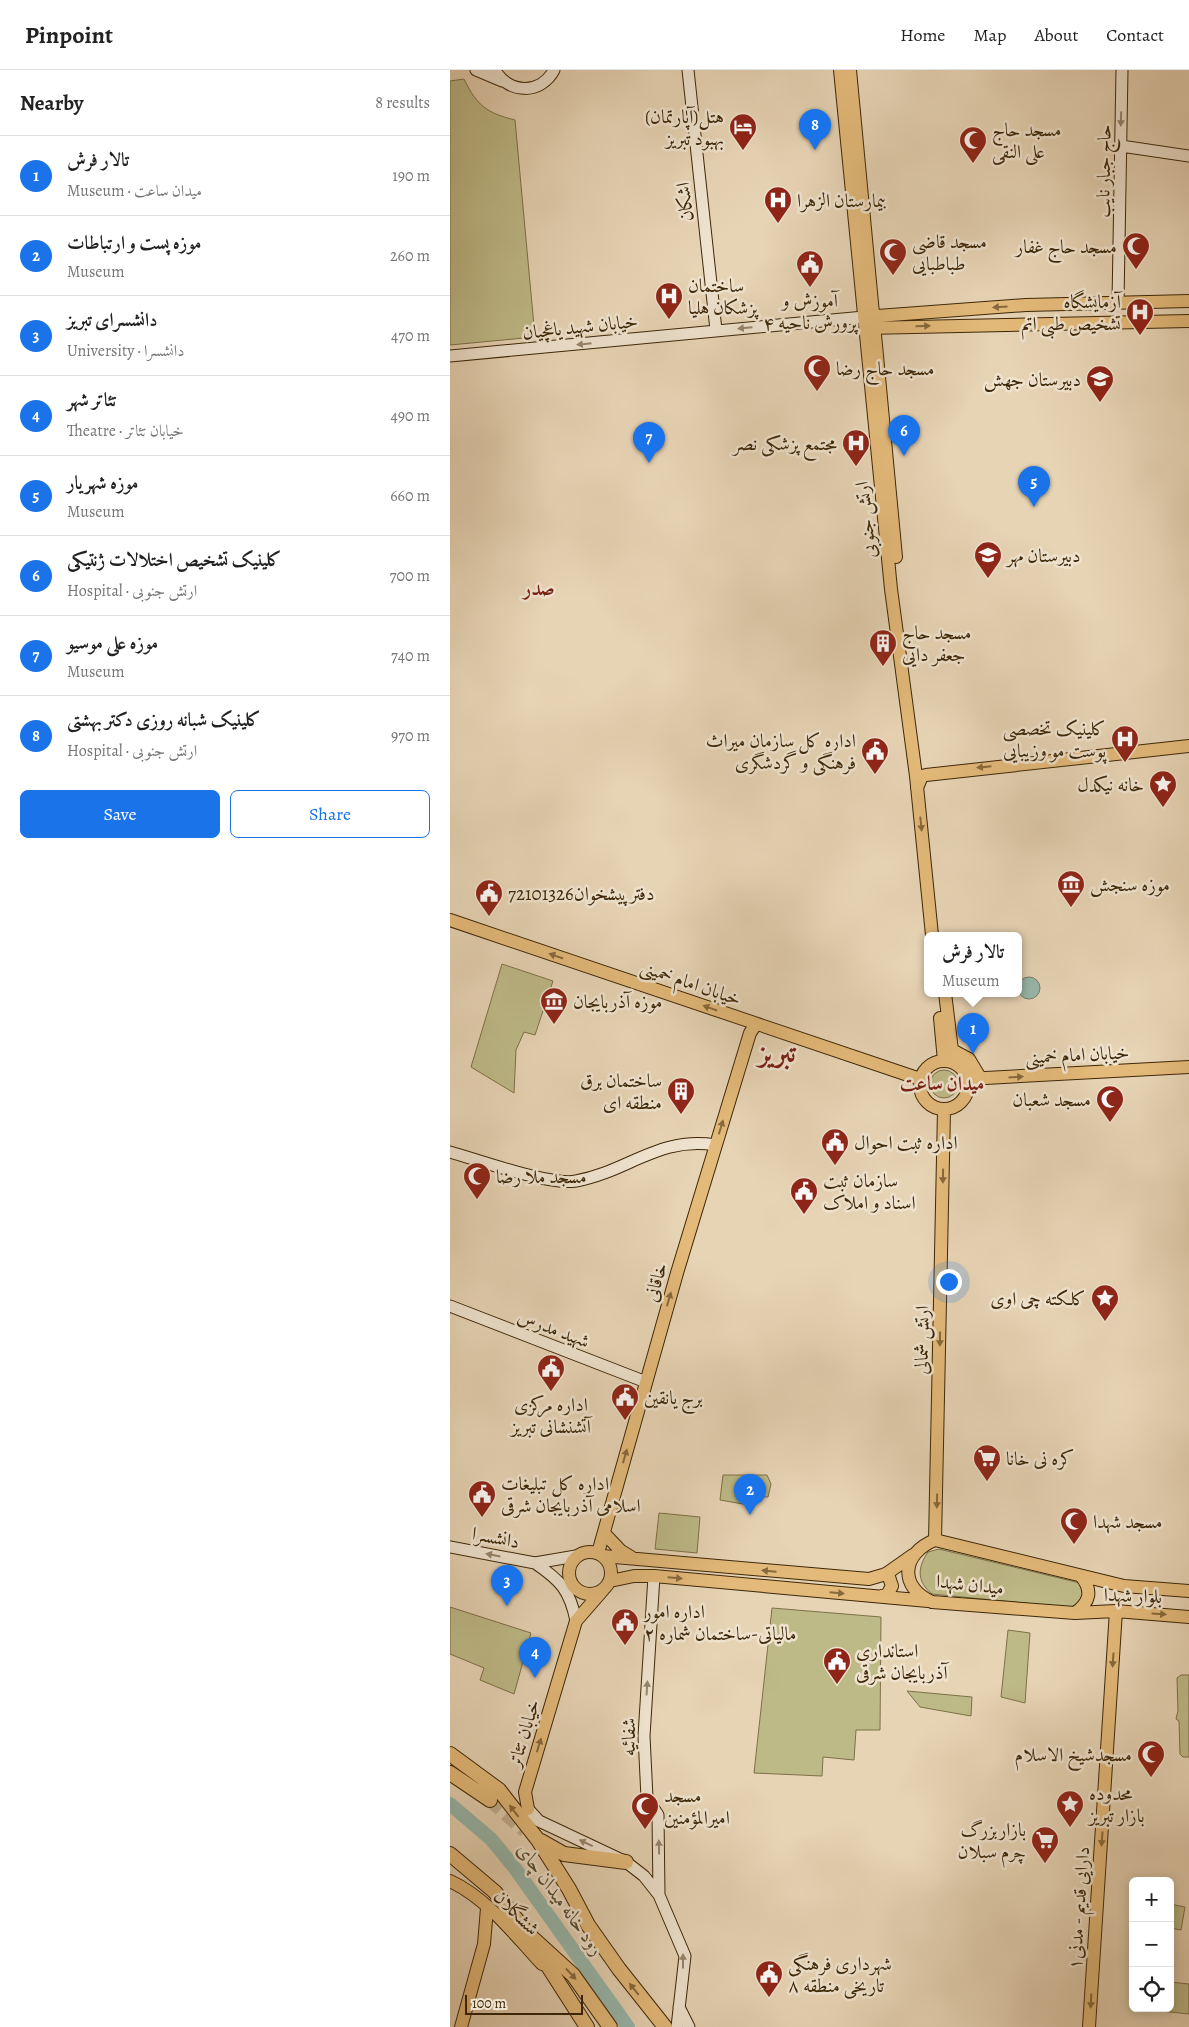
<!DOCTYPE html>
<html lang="en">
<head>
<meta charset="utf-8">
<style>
	body { margin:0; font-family:Alegreya,Amiri,serif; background:#f6f6f6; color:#222 }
	.controls { position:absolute; right:15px; bottom:15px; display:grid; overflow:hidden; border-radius:8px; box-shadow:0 2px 12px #0003 }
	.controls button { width:45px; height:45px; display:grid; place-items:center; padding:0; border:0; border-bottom:1px solid #e0e0e0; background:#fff; color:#222; font:25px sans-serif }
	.scale { position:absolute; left:15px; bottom:12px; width:118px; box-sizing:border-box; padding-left:5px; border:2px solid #3d2708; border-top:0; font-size:14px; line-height:18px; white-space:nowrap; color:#3d2708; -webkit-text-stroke:4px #efe3cf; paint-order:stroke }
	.you { position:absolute; left:498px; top:1211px; width:18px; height:18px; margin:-12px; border:4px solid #fff; border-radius:50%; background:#1a73e8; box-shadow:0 0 0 8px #1a73e833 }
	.badge { display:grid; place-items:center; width:32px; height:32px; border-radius:50%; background:#1a73e8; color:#fff; font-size:16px; font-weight:700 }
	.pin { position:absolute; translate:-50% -41px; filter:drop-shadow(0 1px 2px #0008) }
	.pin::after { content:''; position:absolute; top:26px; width:18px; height:15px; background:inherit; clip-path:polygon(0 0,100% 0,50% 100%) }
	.popup { position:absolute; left:474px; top:862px; width:98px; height:65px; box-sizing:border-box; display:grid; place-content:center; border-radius:8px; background:#fff; filter:drop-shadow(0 1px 4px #0005); font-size:16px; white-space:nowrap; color:#767676 }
	.popup b { font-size:19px; color:#222 }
	.popup::after { content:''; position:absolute; left:50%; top:100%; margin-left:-10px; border:10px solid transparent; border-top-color:#fff }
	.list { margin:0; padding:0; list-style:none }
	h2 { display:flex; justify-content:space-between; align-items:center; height:65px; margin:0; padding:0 20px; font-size:21px }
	h2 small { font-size:16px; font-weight:400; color:#767676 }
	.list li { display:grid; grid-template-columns:32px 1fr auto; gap:15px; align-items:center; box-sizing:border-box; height:80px; padding:0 20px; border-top:1px solid #e0e0e0 }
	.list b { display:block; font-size:19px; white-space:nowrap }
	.list p { margin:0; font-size:16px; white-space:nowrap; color:#767676 }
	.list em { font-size:16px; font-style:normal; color:#767676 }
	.actions { display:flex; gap:10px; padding:15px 20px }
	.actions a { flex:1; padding:11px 0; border:1px solid #1a73e8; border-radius:8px; text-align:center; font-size:18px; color:#1a73e8 }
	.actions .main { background:#1a73e8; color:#fff }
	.icon { flex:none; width:28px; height:28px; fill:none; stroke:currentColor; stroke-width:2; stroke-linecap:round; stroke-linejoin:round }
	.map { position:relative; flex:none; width:739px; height:1957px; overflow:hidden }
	header { display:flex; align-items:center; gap:30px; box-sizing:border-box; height:70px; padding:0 25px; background:#fff; border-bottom:1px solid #e0e0e0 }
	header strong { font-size:24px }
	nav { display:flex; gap:28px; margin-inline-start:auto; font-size:18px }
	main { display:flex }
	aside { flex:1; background:#fff }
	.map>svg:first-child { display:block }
	.green { fill:#beba88; stroke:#7e7048 }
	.water { fill:#97b8ad; stroke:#737e6b }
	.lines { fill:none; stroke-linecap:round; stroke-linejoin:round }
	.river { stroke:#97b8ad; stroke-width:14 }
	.highway-tunnel { stroke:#c5b192; stroke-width:14; stroke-dasharray:14 7; stroke-linecap:butt }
	.secondary-casing { stroke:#3d2708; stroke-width:13 }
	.primary-casing { stroke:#3d2708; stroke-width:14 }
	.highway-casing { stroke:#3d2708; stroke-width:16 }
	.secondary { stroke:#efe3cf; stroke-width:11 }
	.primary { stroke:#e4ba7a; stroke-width:12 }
	.highway { stroke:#e4ba7a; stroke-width:14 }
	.oneway { fill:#96856c }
	.oneway2 { fill:#88693b }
	.labels { text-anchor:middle; stroke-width:5; stroke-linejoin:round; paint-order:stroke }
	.poi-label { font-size:19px; fill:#3d2708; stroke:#efe3cf; text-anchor:start }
	.street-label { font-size:19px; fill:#3d2708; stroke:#efe3cf }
	.neighbourhood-label { font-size:20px; font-weight:bold; fill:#7a1f14; stroke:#efe3cf }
	.water-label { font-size:20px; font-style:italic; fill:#544b31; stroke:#efe3cf }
	.town-label { font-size:29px; font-weight:bold; fill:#7a1f14; stroke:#efe3cf }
</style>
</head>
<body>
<header>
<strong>Pinpoint</strong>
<nav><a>Home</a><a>Map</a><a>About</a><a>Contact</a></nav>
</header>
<main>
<aside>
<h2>Nearby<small>8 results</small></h2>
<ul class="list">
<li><span class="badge">1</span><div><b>تالار فرش</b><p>Museum · میدان ساعت</p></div><em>190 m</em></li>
<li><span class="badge">2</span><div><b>موزه پست و ارتباطات</b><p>Museum</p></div><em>260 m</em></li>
<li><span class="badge">3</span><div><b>دانشسرای تبریز</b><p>University · دانشسرا</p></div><em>470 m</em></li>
<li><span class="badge">4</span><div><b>تئاتر شهر</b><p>Theatre · خیابان تئاتر</p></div><em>490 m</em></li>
<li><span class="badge">5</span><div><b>موزه شهریار</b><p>Museum</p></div><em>660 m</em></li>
<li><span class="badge">6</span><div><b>کلینیک تشخیص اختلالات ژنتیکی</b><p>Hospital · ارتش جنوبی</p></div><em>700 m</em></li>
<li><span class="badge">7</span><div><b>موزه علی موسیو</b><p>Museum</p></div><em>740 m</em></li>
<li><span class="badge">8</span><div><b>کلینیک شبانه روزی دکتر بهشتی</b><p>Hospital · ارتش جنوبی</p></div><em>970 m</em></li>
</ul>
<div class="actions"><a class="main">Save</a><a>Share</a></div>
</aside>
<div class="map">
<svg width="739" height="1957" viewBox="0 0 739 1957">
	<rect width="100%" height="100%" fill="#e7d4b5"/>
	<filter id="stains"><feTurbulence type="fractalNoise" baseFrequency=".004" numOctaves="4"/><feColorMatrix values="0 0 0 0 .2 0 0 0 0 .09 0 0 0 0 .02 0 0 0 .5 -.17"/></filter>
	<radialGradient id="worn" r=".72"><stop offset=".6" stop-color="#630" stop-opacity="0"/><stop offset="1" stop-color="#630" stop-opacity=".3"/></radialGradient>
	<path class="green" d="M14,9C27,36 37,43 65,50L85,267L0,275V11Z
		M52,894L103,911L85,965L74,962L66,980L64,1023L21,997Z
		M480 1014a14 14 0 1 1 28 0a14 14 0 1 1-28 0Z
		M273,1405H317L321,1414L318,1427L295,1426L293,1434L270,1430Z
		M209,1443L250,1447L247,1483L205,1479Z
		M489,1479L630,1513L635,1522L625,1538L482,1524C467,1512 467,1498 478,1482Z
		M0,1537L81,1563L64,1624L30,1610L34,1598L0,1584Z
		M322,1538L431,1547L430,1660H406L404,1690L373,1687L372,1706L304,1703Z
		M558,1560L580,1563L575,1633L551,1627Z
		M731,1605H739V1687H733L730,1684L729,1651L726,1649L728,1641L727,1608Z
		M457,1621L522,1627L521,1646L470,1637Z
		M720,1834L735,1837L731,1860L720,1858Z
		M720,1912L739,1914V1944L701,1940L700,1938H720Z"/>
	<path class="water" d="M568 918a11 11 0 1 1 22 0a11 11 0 1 1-22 0Z"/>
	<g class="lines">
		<path class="river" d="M0,1734L41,1769L64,1797L178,1957"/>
		<path class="highway-tunnel" d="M40,1730L75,1761"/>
		<g class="secondary-casing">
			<path id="secondary" d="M26,0L52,11
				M45,0C58,24 91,25 104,0
				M238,0L266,260
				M671,76L739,86
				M668,232L672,0
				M0,286L414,247
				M0,1082C29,1090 100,1116 126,1111C177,1102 209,1066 265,1075
				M0,1236L196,1312
				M0,1477L85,1493L126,1486
				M85,1493C110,1510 120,1520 126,1551
				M204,1506L194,1666L197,1728L208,1745L209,1825
				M78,1739L89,1751L176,1792L194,1806L209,1825L235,1886L227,1957
				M229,1937L239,1957"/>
		</g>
		<g class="primary-casing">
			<path id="primary" d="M390,0L441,519L466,706L482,865
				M400,0L446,487
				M414,247L576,235L739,231
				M417,258L739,251
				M467,718L472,706L476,705L739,676
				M0,850L470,1009
				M495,923L502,980L519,989L531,1009
				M490,948L494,991
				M470 1015a24 24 0 1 1 48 0a24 24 0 1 1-48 0Z
				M517,1009L739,997
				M154,1463L171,1481L181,1487
				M485,1470L494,1040
				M119 1503a21 21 0 1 1 42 0a21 21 0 1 1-42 0Z
				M148,1483L227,1203L300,963L306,954
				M153,1486L419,1509L436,1504L463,1485
				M160,1511L184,1506H204L478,1531
				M739,1521L674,1516L485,1470C452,1483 448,1517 482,1532L625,1543L666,1541L739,1547
				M432,1526L437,1525L442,1516L439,1507L435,1504
				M625,1543C640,1532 643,1521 631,1506
				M78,1739L75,1722L126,1551L153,1520
				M0,1811C37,1828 65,1865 92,1894
				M11,1957L34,1874L37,1838
				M639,1957L666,1541"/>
		</g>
		<g class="highway-casing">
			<path id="highway" d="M0,1684L49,1720L88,1770L119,1819L138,1855L169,1899L215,1957
				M0,1703L40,1730
				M91,1771L114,1784L176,1792
				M0,1784L45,1822L78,1864L123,1905L160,1957
				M85,1876L137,1957"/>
		</g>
		<use href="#secondary" class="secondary"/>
		<use href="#primary" class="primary"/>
		<use href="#highway" class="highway"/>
	</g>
	<defs><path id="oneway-solid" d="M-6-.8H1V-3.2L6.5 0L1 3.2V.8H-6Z" transform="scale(1.25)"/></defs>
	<g class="oneway">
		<use href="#oneway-solid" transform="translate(671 49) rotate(91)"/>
		<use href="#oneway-solid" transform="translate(295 258) rotate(175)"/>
		<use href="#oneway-solid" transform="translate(134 274) rotate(174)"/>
		<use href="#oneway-solid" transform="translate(43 1485) rotate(-169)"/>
		<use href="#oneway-solid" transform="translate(197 1618) rotate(-86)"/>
		<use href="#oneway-solid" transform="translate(136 1773) rotate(-155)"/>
		<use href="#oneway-solid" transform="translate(209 1777) rotate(-91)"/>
		<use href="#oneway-solid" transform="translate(233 1891) rotate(-90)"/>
	</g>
	<g class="oneway2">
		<use href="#oneway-solid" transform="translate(550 237) rotate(176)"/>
		<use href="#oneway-solid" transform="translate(473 256) rotate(-1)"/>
		<use href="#oneway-solid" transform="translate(534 697) rotate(174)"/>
		<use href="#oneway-solid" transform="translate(471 754) rotate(84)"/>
		<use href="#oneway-solid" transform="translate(106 886) rotate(-161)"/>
		<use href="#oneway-solid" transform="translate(260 938) rotate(-161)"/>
		<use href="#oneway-solid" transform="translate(566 1007) rotate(-3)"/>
		<use href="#oneway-solid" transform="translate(271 1057) rotate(-73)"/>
		<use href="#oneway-solid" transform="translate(493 1106) rotate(91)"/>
		<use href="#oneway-solid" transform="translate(219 1229) rotate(-74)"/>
		<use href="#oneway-solid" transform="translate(490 1269) rotate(91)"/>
		<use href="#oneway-solid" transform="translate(175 1386) rotate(-74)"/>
		<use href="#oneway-solid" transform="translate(487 1431) rotate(91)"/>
		<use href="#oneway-solid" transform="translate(319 1501) rotate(-175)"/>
		<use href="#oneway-solid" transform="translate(225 1508) rotate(5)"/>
		<use href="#oneway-solid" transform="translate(387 1523) rotate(5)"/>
		<use href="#oneway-solid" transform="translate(709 1544) rotate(4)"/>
		<use href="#oneway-solid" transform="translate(663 1590) rotate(94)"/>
		<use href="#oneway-solid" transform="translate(89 1675) rotate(-73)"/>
		<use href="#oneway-solid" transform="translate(64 1741) rotate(-128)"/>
		<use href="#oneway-solid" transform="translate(652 1769) rotate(94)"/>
		<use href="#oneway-solid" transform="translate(121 1904) rotate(47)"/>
		<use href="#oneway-solid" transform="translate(184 1919) rotate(-129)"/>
		<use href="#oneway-solid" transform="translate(641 1931) rotate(93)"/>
	</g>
	<defs>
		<g id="hotel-pin" transform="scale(1.4375)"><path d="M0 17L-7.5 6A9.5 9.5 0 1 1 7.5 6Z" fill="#8f2418" stroke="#efe3cf"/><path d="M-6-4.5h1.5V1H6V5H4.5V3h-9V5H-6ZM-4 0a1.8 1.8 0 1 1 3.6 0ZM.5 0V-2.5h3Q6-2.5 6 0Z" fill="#fff"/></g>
		<g id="mosque-pin" transform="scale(1.4375)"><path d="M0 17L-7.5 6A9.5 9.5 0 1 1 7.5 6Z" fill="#8f2418" stroke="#efe3cf"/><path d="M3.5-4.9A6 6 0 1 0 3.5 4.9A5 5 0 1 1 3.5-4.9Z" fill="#fff"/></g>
		<g id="hospital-pin" transform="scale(1.4375)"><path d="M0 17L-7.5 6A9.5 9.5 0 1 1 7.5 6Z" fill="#8f2418" stroke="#efe3cf"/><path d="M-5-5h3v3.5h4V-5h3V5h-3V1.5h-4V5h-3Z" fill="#fff"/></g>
		<g id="civic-pin" transform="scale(1.4375)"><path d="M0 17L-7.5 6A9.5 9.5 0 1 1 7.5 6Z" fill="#8f2418" stroke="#efe3cf"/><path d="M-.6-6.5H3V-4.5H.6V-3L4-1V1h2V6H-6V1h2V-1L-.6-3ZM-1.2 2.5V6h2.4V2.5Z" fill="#fff"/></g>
		<g id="school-pin" transform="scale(1.4375)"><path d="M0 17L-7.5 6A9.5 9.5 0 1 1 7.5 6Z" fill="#8f2418" stroke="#efe3cf"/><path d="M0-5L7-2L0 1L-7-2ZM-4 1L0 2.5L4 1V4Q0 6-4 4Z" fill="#fff"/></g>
		<g id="building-pin" transform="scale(1.4375)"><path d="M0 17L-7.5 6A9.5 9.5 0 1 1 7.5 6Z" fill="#8f2418" stroke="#efe3cf"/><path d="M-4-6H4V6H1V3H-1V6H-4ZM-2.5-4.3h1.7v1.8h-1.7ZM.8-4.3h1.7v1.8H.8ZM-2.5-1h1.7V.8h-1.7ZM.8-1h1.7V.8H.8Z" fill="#fff"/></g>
		<g id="sight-pin" transform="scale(1.4375)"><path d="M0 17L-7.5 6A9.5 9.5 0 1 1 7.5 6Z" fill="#8f2418" stroke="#efe3cf"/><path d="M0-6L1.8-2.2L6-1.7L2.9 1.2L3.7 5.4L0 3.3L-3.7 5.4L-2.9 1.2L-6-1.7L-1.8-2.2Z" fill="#fff"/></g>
		<g id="museum-pin" transform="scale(1.4375)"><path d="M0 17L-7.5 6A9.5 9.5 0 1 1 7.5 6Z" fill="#8f2418" stroke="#efe3cf"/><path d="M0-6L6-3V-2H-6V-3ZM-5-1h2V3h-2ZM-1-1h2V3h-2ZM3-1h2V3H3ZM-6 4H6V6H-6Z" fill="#fff"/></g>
		<g id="supermarket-pin" transform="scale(1.4375)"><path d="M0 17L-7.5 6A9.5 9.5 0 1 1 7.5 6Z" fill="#8f2418" stroke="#efe3cf"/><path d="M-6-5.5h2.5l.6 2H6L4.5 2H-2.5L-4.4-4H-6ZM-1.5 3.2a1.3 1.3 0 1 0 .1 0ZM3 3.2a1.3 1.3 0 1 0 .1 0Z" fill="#fff"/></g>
	</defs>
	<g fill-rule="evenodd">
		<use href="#hotel-pin" x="293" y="57"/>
		<use href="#mosque-pin" x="523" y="70"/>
		<use href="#hospital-pin" x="328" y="130"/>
		<use href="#mosque-pin" x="686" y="176"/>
		<use href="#mosque-pin" x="443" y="182"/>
		<use href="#civic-pin" x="360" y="194"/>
		<use href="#hospital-pin" x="219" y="226"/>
		<use href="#hospital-pin" x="690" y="242"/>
		<use href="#mosque-pin" x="367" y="298"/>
		<use href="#school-pin" x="650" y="309"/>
		<use href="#hospital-pin" x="406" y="373"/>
		<use href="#school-pin" x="538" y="485"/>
		<use href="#building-pin" x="433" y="573"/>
		<use href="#hospital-pin" x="675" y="669"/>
		<use href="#civic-pin" x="425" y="681"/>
		<use href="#sight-pin" x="713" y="714"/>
		<use href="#museum-pin" x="621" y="814"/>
		<use href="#civic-pin" x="39" y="823"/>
		<use href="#museum-pin" x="104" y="931"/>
		<use href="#building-pin" x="231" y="1021"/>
		<use href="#mosque-pin" x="660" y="1029"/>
		<use href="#civic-pin" x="385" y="1072"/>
		<use href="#mosque-pin" x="27" y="1106"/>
		<use href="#civic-pin" x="354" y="1121"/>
		<use href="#sight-pin" x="655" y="1228"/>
		<use href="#civic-pin" x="101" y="1298"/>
		<use href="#civic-pin" x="175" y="1327"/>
		<use href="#supermarket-pin" x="537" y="1388"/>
		<use href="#civic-pin" x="32" y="1424"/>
		<use href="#mosque-pin" x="624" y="1451"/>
		<use href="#civic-pin" x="175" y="1552"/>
		<use href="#civic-pin" x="387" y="1591"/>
		<use href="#mosque-pin" x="701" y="1684"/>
		<use href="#sight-pin" x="620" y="1734"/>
		<use href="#mosque-pin" x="195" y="1736"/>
		<use href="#supermarket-pin" x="595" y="1770"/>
		<use href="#civic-pin" x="319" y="1904"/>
	</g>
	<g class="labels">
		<g class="poi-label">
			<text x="274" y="53" text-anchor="end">هتل(آپارتمان)<tspan x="274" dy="22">بهبود تبریز</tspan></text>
			<text x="542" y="66">مسجد حاج<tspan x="542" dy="22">علی النقی</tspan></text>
			<text x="347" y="137">بیمارستان الزهرا</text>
			<text x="462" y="178">مسجد قاضی<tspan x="462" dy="22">طباطبایی</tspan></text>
			<text x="667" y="183" text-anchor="end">مسجد حاج غفار</text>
			<text x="238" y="222">ساختمان<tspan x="238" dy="22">پزشکان هلیا</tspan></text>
			<text x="360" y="237" text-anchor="middle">آموزش و<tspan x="360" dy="22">پرورش ناحیه ۴</tspan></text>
			<text x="671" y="238" text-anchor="end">آزمایشگاه<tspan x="671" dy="22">تشخیص طبی اتم</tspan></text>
			<text x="386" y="305">مسجد حاج رضا</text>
			<text x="631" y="316" text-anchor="end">دبیرستان جهش</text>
			<text x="387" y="380" text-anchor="end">مجتمع پزشکی نصر</text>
			<text x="557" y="492">دبیرستان مهر</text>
			<text x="452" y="569">مسجد حاج<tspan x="452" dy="22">جعفر دایی</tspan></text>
			<text x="656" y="665" text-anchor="end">کلینیک تخصصی<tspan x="656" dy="22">پوست مو وزیبایی</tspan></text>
			<text x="406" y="677" text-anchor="end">اداره کل سازمان میراث<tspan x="406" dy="22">فرهنگی و گردشگری</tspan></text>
			<text x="694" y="721" text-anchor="end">خانه نیکدل</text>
			<text x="640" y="821">موزه سنجش</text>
			<text x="58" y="830">دفترپیشخوان72101326</text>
			<text x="123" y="938">موزه آذربایجان</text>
			<text x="212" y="1017" text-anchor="end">ساختمان برق<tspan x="212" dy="22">منطقه ای</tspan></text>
			<text x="641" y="1036" text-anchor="end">مسجد شعبان</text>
			<text x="404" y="1079">اداره ثبت احوال</text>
			<text x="46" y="1113">مسجد ملا رضا</text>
			<text x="373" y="1117">سازمان ثبت<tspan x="373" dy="22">اسناد و املاک</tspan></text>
			<text x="636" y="1235" text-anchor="end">کلکته چی اوی</text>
			<text x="194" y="1334">برج یانقین</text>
			<text x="101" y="1341" text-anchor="middle">اداره مرکزی<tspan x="101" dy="22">آتشنشانی تبریز</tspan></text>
			<text x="556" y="1395">کره نی خانا</text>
			<text x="51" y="1420">اداره کل تبلیغات<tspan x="51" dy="22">اسلامی آذربایجان شرقی</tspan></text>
			<text x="643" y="1458">مسجد شهدا</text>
			<text x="194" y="1548">اداره امور<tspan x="194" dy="22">مالیاتی-ساختمان شماره ۲</tspan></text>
			<text x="406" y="1587">استانداری<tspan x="406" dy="22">آذربایجان شرقی</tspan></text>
			<text x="682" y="1691" text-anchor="end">مسجدشیخ الاسلام</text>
			<text x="639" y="1730">محدوده<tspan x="639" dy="22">بازار تبریز</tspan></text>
			<text x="214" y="1732">مسجد<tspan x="214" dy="22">امیرالمؤمنین</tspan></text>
			<text x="576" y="1766" text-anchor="end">بازاربزرگ<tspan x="576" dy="22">چرم سبلان</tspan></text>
			<text x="338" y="1900">شهرداری فرهنگی<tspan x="338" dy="22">تاریخی منطقه ۸</tspan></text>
		</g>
		<g class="street-label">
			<text transform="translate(653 101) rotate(-89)" y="7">حاج جبار نایب</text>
			<text transform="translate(234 132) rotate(-96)" y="7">اشکان</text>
			<text transform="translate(130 256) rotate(-6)" y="7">خیابان شهید یاغچیان</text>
			<text transform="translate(415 450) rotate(-96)" y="7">ارتش جنوبی</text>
			<text transform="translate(241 912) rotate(19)" y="7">خیابان امام خمینی</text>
			<text transform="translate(627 984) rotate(-3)" y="7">خیابان امام خمینی</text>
			<text transform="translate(205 1212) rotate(-74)" y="7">خاقانی</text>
			<text transform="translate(104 1258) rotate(21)" y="7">شهید مدرس</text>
			<text transform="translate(471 1270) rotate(-89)" y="7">ارتش شمالی</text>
			<text transform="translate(46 1467) rotate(11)" y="7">دانشسرا</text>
			<text transform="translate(520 1514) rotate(6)" y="7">میدان شهدا</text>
			<text transform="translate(683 1525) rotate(2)" y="7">بلوار شهدا</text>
			<text transform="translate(73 1663) rotate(-73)" y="7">خیابان تئاتر</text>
			<text transform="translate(178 1667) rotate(-90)" y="7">شفائیه</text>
			<text transform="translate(628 1838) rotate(-86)" y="7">دارایی قدیم - مدنی۱</text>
			<text transform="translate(67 1842) rotate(45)" y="7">ششگلان</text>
		</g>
		<g class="neighbourhood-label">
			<text x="89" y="525">صدر</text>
			<text x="492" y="1020">میدان ساعت</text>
		</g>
		<g class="water-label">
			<text transform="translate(111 1829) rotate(54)" y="7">رود خانه میدان چای</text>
		</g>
		<g class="town-label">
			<text x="327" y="992">تبریز</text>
		</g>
	</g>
	<rect width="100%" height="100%" filter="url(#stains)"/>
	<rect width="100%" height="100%" fill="url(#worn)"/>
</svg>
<div class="controls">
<button>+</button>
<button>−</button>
<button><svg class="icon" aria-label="locate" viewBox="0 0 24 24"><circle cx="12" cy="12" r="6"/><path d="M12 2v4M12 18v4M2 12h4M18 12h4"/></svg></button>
</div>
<div class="scale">100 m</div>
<div class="you"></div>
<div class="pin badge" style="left:523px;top:984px">1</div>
<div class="popup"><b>تالار فرش</b>Museum</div>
<div class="pin badge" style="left:300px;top:1445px">2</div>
<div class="pin badge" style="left:57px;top:1536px">3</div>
<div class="pin badge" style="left:85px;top:1608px">4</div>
<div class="pin badge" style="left:584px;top:437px">5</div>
<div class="pin badge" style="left:454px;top:386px">6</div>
<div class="pin badge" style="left:199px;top:393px">7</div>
<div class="pin badge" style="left:365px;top:80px">8</div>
</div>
</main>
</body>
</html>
